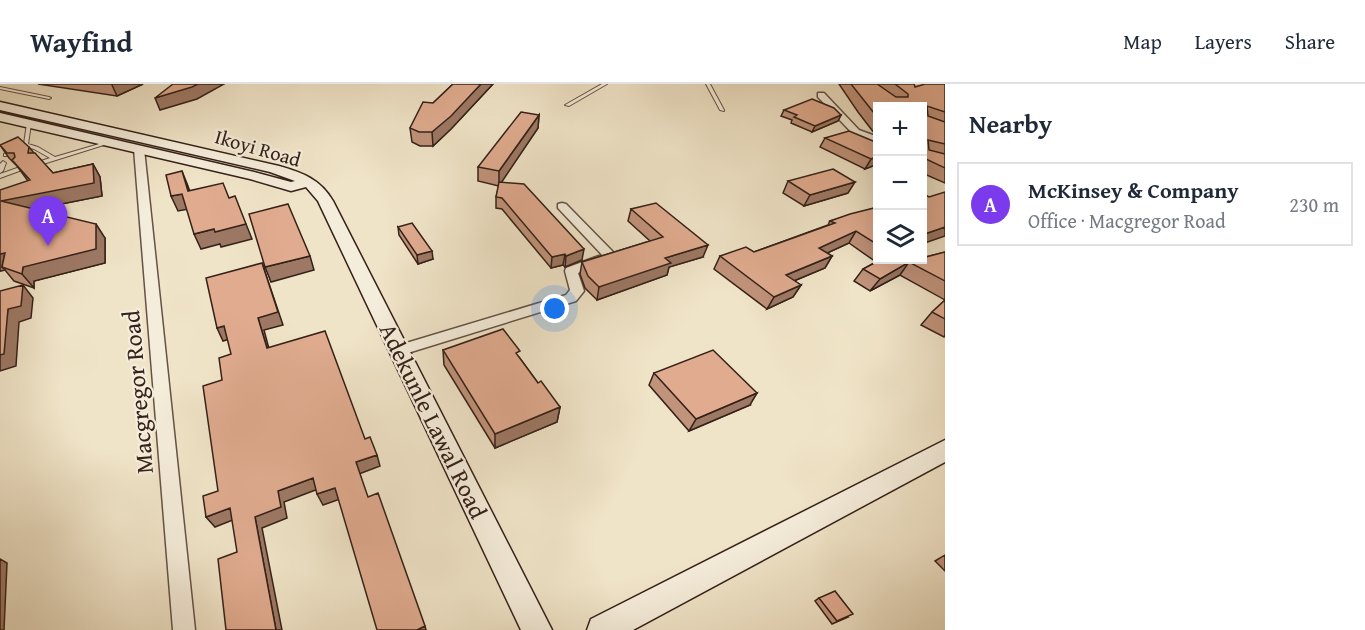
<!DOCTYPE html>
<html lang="en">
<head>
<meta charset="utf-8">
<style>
	body { margin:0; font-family:"Gentium Book Plus",serif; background:#f6f6f7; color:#1f2937 }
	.controls { position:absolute; right:18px; top:18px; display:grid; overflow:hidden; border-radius:0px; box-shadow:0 6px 24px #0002 }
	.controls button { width:54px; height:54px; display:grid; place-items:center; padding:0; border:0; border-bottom:2px solid #e0e1e3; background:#fff; color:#1f2937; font:30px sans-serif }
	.you { position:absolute; left:555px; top:225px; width:21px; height:21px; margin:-15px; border:4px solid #fff; border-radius:50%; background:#1a73e8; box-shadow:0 0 0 9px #1a73e833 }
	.badge { display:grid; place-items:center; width:39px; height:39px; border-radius:50%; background:#7c3aed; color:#fff; font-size:20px; font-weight:700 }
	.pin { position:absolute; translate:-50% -50px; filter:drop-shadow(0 2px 3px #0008) }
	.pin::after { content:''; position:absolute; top:32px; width:21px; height:18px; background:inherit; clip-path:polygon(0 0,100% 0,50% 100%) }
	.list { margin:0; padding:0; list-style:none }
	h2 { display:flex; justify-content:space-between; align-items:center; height:78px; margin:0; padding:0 24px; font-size:26px }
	h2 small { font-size:20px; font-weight:400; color:#747a83 }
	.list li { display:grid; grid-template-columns:39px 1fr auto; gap:18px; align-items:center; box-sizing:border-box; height:84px; margin:0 12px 12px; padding:0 12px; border:2px solid #e0e1e3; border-radius:0px }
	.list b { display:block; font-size:22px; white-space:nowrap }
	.list p { margin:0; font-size:20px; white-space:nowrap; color:#747a83 }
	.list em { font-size:20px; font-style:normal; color:#747a83 }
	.icon { flex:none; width:33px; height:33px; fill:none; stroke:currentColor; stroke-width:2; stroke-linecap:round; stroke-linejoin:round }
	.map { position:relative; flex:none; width:945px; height:546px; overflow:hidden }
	header { display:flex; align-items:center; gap:36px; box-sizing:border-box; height:84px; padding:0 30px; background:#fff; border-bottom:2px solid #e0e1e3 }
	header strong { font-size:28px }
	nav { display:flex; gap:33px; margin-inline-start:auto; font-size:21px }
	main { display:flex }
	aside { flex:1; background:#fff }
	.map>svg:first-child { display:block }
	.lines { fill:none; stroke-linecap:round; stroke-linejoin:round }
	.service-casing { stroke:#635245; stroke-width:2 }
	.minor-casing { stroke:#635245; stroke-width:3 }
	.secondary-casing { stroke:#342119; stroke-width:3 }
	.service { fill:#f5eddb; fill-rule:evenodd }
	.minor { fill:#f5eddb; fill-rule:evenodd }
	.secondary { fill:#f5eddb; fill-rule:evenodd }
	.wall { fill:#c1937b; stroke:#342119; stroke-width:1.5 }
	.shaded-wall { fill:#9d7864; stroke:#342119; stroke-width:1.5 }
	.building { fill:#e0ab8f; stroke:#342119; stroke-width:1.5 }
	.labels { text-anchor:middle; stroke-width:4.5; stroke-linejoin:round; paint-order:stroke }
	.far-street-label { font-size:20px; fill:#342119; stroke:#f5eddb }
	.street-label { font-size:24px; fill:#342119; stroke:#f5eddb }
</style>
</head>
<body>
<header>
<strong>Wayfind</strong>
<nav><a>Map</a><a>Layers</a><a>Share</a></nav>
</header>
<main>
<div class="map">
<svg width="945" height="546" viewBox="0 0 945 546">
	<rect width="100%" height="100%" fill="#f0e4c8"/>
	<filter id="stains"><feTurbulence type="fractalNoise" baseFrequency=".00333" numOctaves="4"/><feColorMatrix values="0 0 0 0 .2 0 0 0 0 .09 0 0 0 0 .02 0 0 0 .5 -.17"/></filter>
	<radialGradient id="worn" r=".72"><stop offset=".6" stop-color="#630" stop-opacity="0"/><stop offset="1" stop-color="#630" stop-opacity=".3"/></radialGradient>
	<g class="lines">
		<g class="service-casing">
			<path id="service" d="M602,0H607L569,22L565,21Z
				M706,0H710L724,26V27L720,26Z
				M0,3L49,13L51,14L49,15L0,5Z
				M27,39L31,40L28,60L38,63L55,73L106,58L110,59L40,81L38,80V78L50,74L34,65L26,63L8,72H4V70L24,60Z
				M3,77L6,79L3,87L0,89V80Z
				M20,83L22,84V86L0,94V90Z"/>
		</g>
		<g class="minor-casing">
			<path id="minor" d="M818,9H824L859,46L878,53V60L853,50L818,13Z
				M139,62L144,65L195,546H173L134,65Z
				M562,119L566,120L614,169L616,172L614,175H606L558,124V120Z
				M599,172L605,176L603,179L578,189L584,207L576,217L398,272L393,271L391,267L393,263L566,211L570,206L565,187L566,184Z"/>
		</g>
		<g class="secondary-casing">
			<path id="secondary" d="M0,18L279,82C303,89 320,95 333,117L552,546H521L318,117L306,103L291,107L250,95L0,37V29L254,88L291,98L295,97L270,88L0,26Z
				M945,356V378L633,546H587L591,535Z"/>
		</g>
		<use href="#service" class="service"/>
		<use href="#minor" class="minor"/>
		<use href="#secondary" class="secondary"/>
	</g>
	<path class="wall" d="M38,0H143L117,12Z
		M453,0H493L451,45L433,62H420L412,58L410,44L433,19Z
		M839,0H914L915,3L945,0V99L922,89V22H878V51L875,50L858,28Z
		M784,26L841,31L838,37L812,48L791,39L792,36L781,32Z
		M539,31L538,44L501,98L582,176L565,183L563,181L551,184L502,125L496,124V113L499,102L478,97V83Z
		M825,54L878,59V80L865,85L820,63Z
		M0,61L29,63L34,69L53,89L93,80L100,93L102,112L36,125L105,154V179L34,197V204L14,197L5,186L0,187L28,97L17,82L9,74Z
		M788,97L848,109L804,122L783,109Z
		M878,123V176H914L945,168V216L900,191L870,207L854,197L863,185L876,178L849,159L827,169L832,172L825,184L794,197L801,201L793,213L767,225L714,185L720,172L754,168L828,141L830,137Z
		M631,125L703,173L669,183L667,191L597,216L585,204L580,190L582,178L650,157L628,137Z
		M398,143L433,175L418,180L399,151Z
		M945,216V251L944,253L921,241L932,228Z
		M443,266L519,273L538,299L560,323L557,338L495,364L444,281Z
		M654,289L750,321L689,347L649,301Z
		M945,471V487L935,477Z
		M819,514L848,533L832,540L815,517Z"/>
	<path class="shaded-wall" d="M113,0H143L117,12L112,1Z
		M198,0H224L197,15L160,26L155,14Z
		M481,0H493L451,45L433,62L432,48Z
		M539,31L538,44L499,102V87Z
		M841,31L838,37L812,48L815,42Z
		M878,72V80L865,85L871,75Z
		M93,80L100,93L102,112L11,130L1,117Z
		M182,87L188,102L195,122L188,107Z
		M855,98L848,109L804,122L810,111Z
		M182,110L189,125L178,127L171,112Z
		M96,140L105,154V179L34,197V204L22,190L23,183Z
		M246,140L252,155L221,163L220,160L201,165L194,150L214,145Z
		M945,143V152L922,160V151Z
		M856,147L849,159L812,176L819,164Z
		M708,161L703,173L669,183L667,191L597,216L599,203L665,174Z
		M584,165L582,176L565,183L566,172Z
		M432,167L433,175L418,180L417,171Z
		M5,169L2,183L5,186L0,187V170Z
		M565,170L563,181L551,184L552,173Z
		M310,172L314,186L271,198L265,183Z
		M832,172L825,184L779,203L786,191Z
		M909,178L900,191L870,207L880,195Z
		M262,179L283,241L264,246L272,276L267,264L258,234Z
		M23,201L33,214L31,234L19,238L16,282L0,287V271L8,225Z
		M801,201L793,213L767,225L774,213Z
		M224,242L230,255L223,257L217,244Z
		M757,309L750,321L689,347L696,335Z
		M560,323L557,338L495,364V350Z
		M377,371L380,382L359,390L356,378Z
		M313,394L318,405L284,418L287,434L262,444L282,546H276L255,433L278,407Z
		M335,404L340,415L323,421L317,410Z
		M230,424L238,434L215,443L206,433Z
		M0,475L7,479L4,546H0Z
		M425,542L426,546H417Z"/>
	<path class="building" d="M173,0H198L192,3L155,14Z
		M453,0H481L451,32L432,48H419L410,44L423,18L433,19Z
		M851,0H877L896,13H908V10L895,0H914L915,3L925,0H945V28L927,22L928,32L945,38V60L928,56L929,66L945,70V84L924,74L922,75V22H878V34Z
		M812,15L834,24L841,31L815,42L794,33L797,31L784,26Z
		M521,28L539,31L499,87L478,83Z
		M849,47L878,59V72L871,75L825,54Z
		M18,53L29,63L28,69H35L53,89L93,80L94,99L1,117L96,140V165L23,183L22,190L2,183L5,169L0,170V106L30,96L12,76L15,73L14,69H7L0,61Z
		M833,85L855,98L810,111L788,97Z
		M182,87L188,107L223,99L229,114L235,112L246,140L215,148L214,145L194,150L182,110L171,112L166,91Z
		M499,98L524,100L584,165L566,172L565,170L552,173L502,114L496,113Z
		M945,108V143L922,151V109L929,113Z
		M656,119L708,161L665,174L671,179L599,203L588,192L582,178L663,153L631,125Z
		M288,120L310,172L265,183L249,130Z
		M878,123V161L856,147L819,164L832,172L786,191L801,201L774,213L720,172L746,163L754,168L835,139L830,137L850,130Z
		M412,139L432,167L417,171L398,143Z
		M945,168V197L909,178L880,195L863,185L880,176H914H912H922V174Z
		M262,179L278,228L258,234L267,264L325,247L365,355L370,353L377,371L356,378L368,413L378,409L425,542L417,546H377L335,404L317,410L313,394L278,407L281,423L255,433L276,546H226L218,475L237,468L230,424L206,433L203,412L218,407L203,302L222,296L219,274L231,270L224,242L217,244L206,194Z
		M23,201L21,222L8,225L4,270L0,271V207Z
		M945,216V235L932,228Z
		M503,245L520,267L516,269L538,299L541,297L560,323L495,350L443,266Z
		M713,266L757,309L696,335L654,289Z
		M835,507L853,530L837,537L819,514Z"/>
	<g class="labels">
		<g class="far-street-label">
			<text transform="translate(258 64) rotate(16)" y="7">Ikoyi Road</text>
		</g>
		<g class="street-label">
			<text transform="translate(138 308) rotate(-95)" y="8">Macgregor Road</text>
			<text transform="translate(433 337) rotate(64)" y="8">Adekunle Lawal Road</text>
		</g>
	</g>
	<rect width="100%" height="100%" filter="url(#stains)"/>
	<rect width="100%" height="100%" fill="url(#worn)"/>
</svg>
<div class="controls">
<button>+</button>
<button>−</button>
<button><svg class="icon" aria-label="layers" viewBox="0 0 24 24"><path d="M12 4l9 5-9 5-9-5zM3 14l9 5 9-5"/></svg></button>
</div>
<div class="you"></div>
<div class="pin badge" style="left:48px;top:162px">A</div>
</div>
<aside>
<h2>Nearby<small></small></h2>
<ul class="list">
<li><span class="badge">A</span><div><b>McKinsey &amp; Company</b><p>Office · Macgregor Road</p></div><em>230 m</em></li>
</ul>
</aside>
</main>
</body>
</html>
